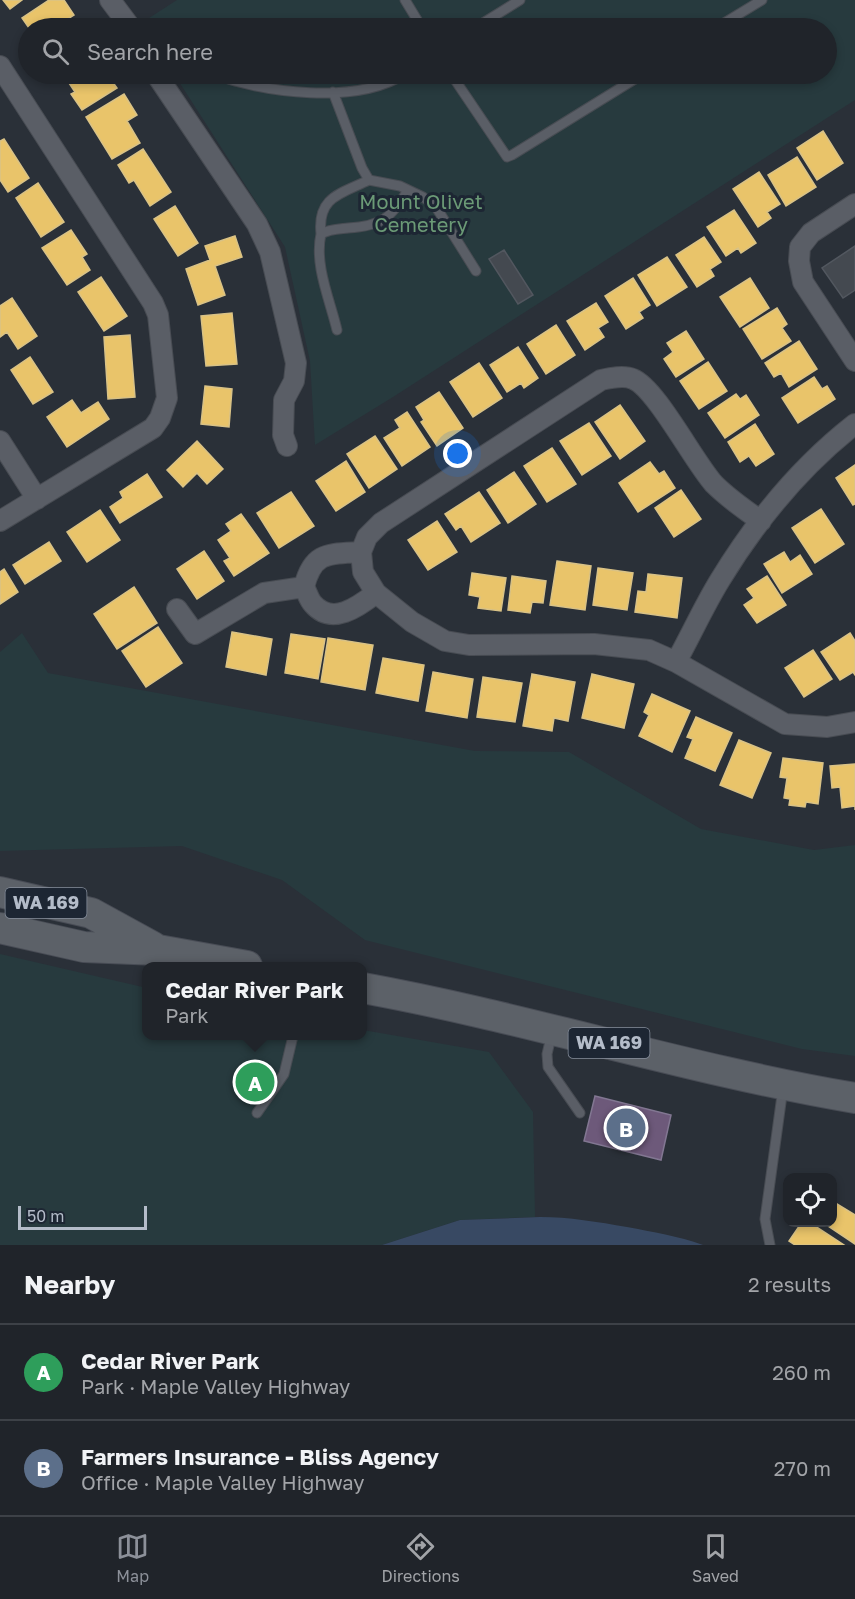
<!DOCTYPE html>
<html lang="en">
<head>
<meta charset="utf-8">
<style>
	body { margin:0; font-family:"Golos Text",sans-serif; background:#282c32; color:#f1f3f6 }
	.controls { position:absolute; right:18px; bottom:18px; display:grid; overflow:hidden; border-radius:12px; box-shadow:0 3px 9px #0003 }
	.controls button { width:54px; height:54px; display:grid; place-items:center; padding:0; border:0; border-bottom:2px solid #3d4147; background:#20242a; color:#f1f3f6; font:30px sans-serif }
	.scale { position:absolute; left:18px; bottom:15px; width:129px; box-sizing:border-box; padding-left:6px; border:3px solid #b4bcc9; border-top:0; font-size:16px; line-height:21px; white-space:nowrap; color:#b4bcc9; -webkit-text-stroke:4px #1d2633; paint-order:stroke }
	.you { position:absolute; left:458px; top:454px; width:21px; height:21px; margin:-15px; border:4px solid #fff; border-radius:50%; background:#1a73e8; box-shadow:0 0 0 9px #1a73e833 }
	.badge { display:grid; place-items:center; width:39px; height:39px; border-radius:50%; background:#8c9099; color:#fff; font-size:20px; font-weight:700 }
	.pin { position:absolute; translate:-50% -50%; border:3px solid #fff; box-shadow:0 2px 6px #0006 }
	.popup { position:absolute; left:142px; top:962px; width:225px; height:78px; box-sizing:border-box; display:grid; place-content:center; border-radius:12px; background:#20242a; filter:drop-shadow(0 2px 4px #0005); font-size:20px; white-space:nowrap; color:#a2a4a8 }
	.popup b { font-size:22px; color:#f1f3f6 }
	.popup::after { content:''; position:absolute; left:50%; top:100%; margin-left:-12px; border:12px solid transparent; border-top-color:#20242a }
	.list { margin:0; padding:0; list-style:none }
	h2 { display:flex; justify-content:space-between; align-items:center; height:78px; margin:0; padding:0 24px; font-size:26px }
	h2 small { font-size:20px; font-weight:400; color:#a2a4a8 }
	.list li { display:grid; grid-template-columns:39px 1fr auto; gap:18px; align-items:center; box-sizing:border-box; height:96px; padding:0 24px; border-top:2px solid #3d4147 }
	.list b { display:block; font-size:22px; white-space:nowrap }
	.list p { margin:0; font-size:20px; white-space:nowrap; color:#a2a4a8 }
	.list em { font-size:20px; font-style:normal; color:#a2a4a8 }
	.icon { flex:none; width:33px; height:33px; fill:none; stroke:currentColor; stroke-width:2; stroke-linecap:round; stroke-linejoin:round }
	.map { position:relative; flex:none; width:855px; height:1245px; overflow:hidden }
	.search { position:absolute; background:#20242a; box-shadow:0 3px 9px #0003; left:18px; right:18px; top:18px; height:66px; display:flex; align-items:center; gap:15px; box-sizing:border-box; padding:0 21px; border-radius:33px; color:#a2a4a8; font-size:22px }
	.sheet { height:270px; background:#20242a }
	nav { display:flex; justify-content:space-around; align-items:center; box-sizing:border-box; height:84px; border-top:2px solid #3d4147; background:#20242a; font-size:16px; color:#a2a4a8 }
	nav a { display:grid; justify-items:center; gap:3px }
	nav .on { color:#8c9099 }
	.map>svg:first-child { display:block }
	.green { fill:#273a3e }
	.water { fill:#384963 }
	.homes { fill:#e9c46a; stroke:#d9c286; stroke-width:1.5 }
	.offices { fill:#6d597a; stroke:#827792; stroke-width:1.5 }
	.building { fill:#444950; stroke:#52575f; stroke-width:1.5 }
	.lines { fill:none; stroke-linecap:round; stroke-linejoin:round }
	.lane-casing { stroke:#484c53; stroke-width:11 }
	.street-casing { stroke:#484c53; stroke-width:22 }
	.primary-casing { stroke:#484c55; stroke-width:32 }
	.lane { stroke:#5a5e66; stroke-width:9 }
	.street { stroke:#5a5e66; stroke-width:20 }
	.primary { stroke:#5c6168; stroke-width:30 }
	.labels { text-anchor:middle; stroke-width:6; stroke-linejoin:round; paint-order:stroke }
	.shield { fill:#1d2633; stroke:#878f9c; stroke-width:1.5 }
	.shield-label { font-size:18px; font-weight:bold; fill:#b4bcc9 }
	.park-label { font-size:20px; fill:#6b9a76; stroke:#1d2633 }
</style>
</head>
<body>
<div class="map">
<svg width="855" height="1245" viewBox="0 0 855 1245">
	<rect width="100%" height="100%" fill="#2a3038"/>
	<path class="green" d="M177,0H855V100L393,397L315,445L310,361L285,247L174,74H826V28H150L146,20Z
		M22,633L48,673L475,751L569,752L701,829L814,850L855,845V1056L802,1049L365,940L282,880L182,846L0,851V652Z
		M0,954L147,988V1036H363V1030L489,1052L533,1112L535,1217L460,1220L382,1245H0Z"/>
	<path class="water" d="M540,1217C569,1217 598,1222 627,1227C653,1232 678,1236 703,1245H382L460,1220Z"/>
	<path class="homes" d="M3,0H22L10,9Z
		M49,0H64L74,15L55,27L56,28H29L22,18Z
		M63,74H107L117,88L82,110L71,94L75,92Z
		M124,94L137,115L127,121L140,143L112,159L86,117Z
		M823,131L843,163L817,180L797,148Z
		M4,139L29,178L8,192L0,180V141Z
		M143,149L171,192L150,206L134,180L129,183L118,165Z
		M797,157L816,187L786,206L768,175Z
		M759,172L780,204L767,212L771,218L758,227L733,189Z
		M38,183L64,222L41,237L16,198Z
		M175,206L198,243L178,256L154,219Z
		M734,210L756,243L741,253L738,248L726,256L707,227Z
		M71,230L87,254L82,257L90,270L67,285L42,248Z
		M235,236L242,257L215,266L225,295L198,305L186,269L210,260L205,246Z
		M704,237L721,262L710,269L714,276L697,287L676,255Z
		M667,257L687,287L657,306L638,275Z
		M101,277L127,316L104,331L78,292Z
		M633,278L650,305L639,312L643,318L626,329L605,296Z
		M750,278L769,308L740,327L720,297Z
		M12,298L37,336L18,349L7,332L0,337V306Z
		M596,303L608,322L598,328L604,337L585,350L567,321Z
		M777,308L787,324L782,328L791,341L762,359L743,329Z
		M232,313L237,364L206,366L201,316Z
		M556,325L575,355L546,374L527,344Z
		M686,331L704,359L676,377L664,359L673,352L667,343Z
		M130,335L135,397L108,399L104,337Z
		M799,341L817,369L789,387L781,373L774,377L765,363Z
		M518,347L538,378L524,388L521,383L507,392L490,365Z
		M30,357L53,392L33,404L11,370Z
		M708,362L727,391L699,409L680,381Z
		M479,363L502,398L473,417L450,382Z
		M814,377L822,389L827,386L835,399L798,423L782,398Z
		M205,386L232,389L229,427L201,424Z
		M439,392L463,428L437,446L421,422L424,420L416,407Z
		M736,394L740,399L746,395L759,415L725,438L708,413Z
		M72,400L81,413L98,402L109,419L67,447L47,417Z
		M620,405L645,441L620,459L595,422Z
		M407,412L430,447L402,466L384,438L400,428L395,420Z
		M589,423L611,456L582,475L560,441Z
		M755,424L774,454L756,466L749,456L740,462L728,442Z
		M375,436L397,469L369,488L347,454Z
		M197,441L223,469L207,484L197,473L183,487L167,470Z
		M552,448L576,484L547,502L524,466Z
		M346,461L365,492L336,511L316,481Z
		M650,462L659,474L664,471L675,488L638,512L619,483Z
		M855,465V504L853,505L836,478Z
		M514,472L536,504L508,523L487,490Z
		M147,474L162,497L120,523L110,507L123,498L120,492Z
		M681,490L701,519L674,537L655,508Z
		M291,492L314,526L279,548L257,513Z
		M479,492L500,523L471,542L461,526L456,530L445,514Z
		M821,509L844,544L815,563L792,528Z
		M100,510L120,540L87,562L67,532Z
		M241,514L269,553L234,576L224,561L230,558L218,540L231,531L226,524Z
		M437,521L457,552L428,570L408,540Z
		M49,542L61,561L25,584L13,565Z
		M204,551L224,581L197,599L177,569Z
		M784,552L790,562L800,555L812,574L782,593L764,564Z
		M557,561L591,566L585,610L550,605Z
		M598,568L633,573L627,610L593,605Z
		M4,569L18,592L0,604V572Z
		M472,573L506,578L501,611L478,608L480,597L469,595Z
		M648,574L682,578L677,618L635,612L638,591L646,592Z
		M512,576L546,581L543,603L532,602L530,613L508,610Z
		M767,576L786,605L757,623L744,605L754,598L747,589Z
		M134,587L157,623L117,649L94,614Z
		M158,627L182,663L146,687L122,651Z
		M232,632L272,639L266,675L226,667Z
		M850,633L855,641V675L853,672L840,680L821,652Z
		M291,634L325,639L318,679L285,673Z
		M328,638L373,645L365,690L321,682Z
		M813,650L832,679L804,697L785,668Z
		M383,658L424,665L418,701L376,693Z
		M433,672L473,679L467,718L426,711Z
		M532,674L575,682L568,721L554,718L552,731L523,726Z
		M592,674L634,684L624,728L582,718Z
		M483,677L522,683L515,722L477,717Z
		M652,694L690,711L672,752L639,736L649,715L644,712Z
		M696,717L732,733L715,771L685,758L693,739L687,737Z
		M739,740L771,753L752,798L720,785Z
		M783,758L823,763L818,804L806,802L805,807L789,805L790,799L784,798L787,778L780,777Z
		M855,764V810V806L842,808L840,787L832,788L830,766Z
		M832,1201L855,1215V1244L822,1222H832Z
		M802,1222H809L844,1245H795L789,1241Z"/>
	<path class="offices" d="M595,1096L671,1115L661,1160L584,1141Z"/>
	<path class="building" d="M855,246V290L843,298L822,268Z
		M504,250L533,295L518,304L489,259Z"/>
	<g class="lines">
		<g class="lane-casing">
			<path id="lane" d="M405,0L422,28
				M475,28L520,0
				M716,28L762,0
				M213,74C266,93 355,105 405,74
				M451,74L507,157L512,155L643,74
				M333,92L362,168L369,180L400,186L423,197L436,207L476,271
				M321,234C317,197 340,194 369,180
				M337,330C330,300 314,265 321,234C329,229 339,229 348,228C382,226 391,218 408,190
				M552,1033L547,1054L548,1067L580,1113
				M257,1113L284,1074L293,1036
				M770,1245L765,1219L783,1088"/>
		</g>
		<g class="street-casing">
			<path id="street" d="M110,0L131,28
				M0,66L153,303L158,315L167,398L160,418L153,428L0,521
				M156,74L257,224L270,252L296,363L294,381L284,400L283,435L287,446
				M855,204L811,233L800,247L799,261L803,282L855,361
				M0,441L37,499
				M361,552L363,572L376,593L412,622L445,641L469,645L594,644L649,650L676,662L785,724L827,727L855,722
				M304,587C307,592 309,600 313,604C332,626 358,607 376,593
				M177,609L195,634L264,593L304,587C313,551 329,554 361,552L367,537L381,523L601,380C610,378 624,375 633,379C656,388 694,462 714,484C728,498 745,510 761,521
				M676,662C691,635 704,606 720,580C756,521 800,467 855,424"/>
		</g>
		<g class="primary-casing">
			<path id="primary" d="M0,892L91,913L153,947
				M0,928L84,947L158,950L247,966
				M363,988C528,1018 689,1070 855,1098"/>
		</g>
		<use href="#lane" class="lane"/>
		<use href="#street" class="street"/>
		<use href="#primary" class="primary"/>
	</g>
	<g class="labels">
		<g class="shield">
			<rect x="5.5" y="888" width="81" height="30" rx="4.5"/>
			<rect x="568.5" y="1028" width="81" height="30" rx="4.5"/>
		</g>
		<g class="shield-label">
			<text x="46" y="909">WA 169</text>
			<text x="609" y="1049">WA 169</text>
		</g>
		<g class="park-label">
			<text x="421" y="209">Mount Olivet<tspan x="421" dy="23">Cemetery</tspan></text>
		</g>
	</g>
</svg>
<div class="controls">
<button><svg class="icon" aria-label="locate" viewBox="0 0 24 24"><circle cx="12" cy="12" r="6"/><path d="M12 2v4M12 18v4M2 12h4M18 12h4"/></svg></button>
</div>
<div class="scale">50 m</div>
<div class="you"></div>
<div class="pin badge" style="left:255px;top:1082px;background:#2e9e5b">A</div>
<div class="popup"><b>Cedar River Park</b>Park</div>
<div class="pin badge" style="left:626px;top:1128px;background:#5c6f8a">B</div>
<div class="search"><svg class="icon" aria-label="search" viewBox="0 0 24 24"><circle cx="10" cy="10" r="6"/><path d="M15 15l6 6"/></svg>Search here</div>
</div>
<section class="sheet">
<h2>Nearby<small>2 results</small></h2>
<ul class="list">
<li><span class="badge" style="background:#2e9e5b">A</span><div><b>Cedar River Park</b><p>Park · Maple Valley Highway</p></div><em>260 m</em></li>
<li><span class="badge" style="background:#5c6f8a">B</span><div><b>Farmers Insurance - Bliss Agency</b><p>Office · Maple Valley Highway</p></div><em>270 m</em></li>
</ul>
</section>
<nav>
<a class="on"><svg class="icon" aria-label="map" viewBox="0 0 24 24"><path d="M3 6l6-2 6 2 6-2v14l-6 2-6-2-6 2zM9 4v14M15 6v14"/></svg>Map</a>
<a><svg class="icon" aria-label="directions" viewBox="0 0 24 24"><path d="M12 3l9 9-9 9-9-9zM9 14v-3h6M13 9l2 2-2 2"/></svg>Directions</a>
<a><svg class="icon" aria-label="saved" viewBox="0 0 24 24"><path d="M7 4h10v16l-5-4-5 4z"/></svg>Saved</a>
</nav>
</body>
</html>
